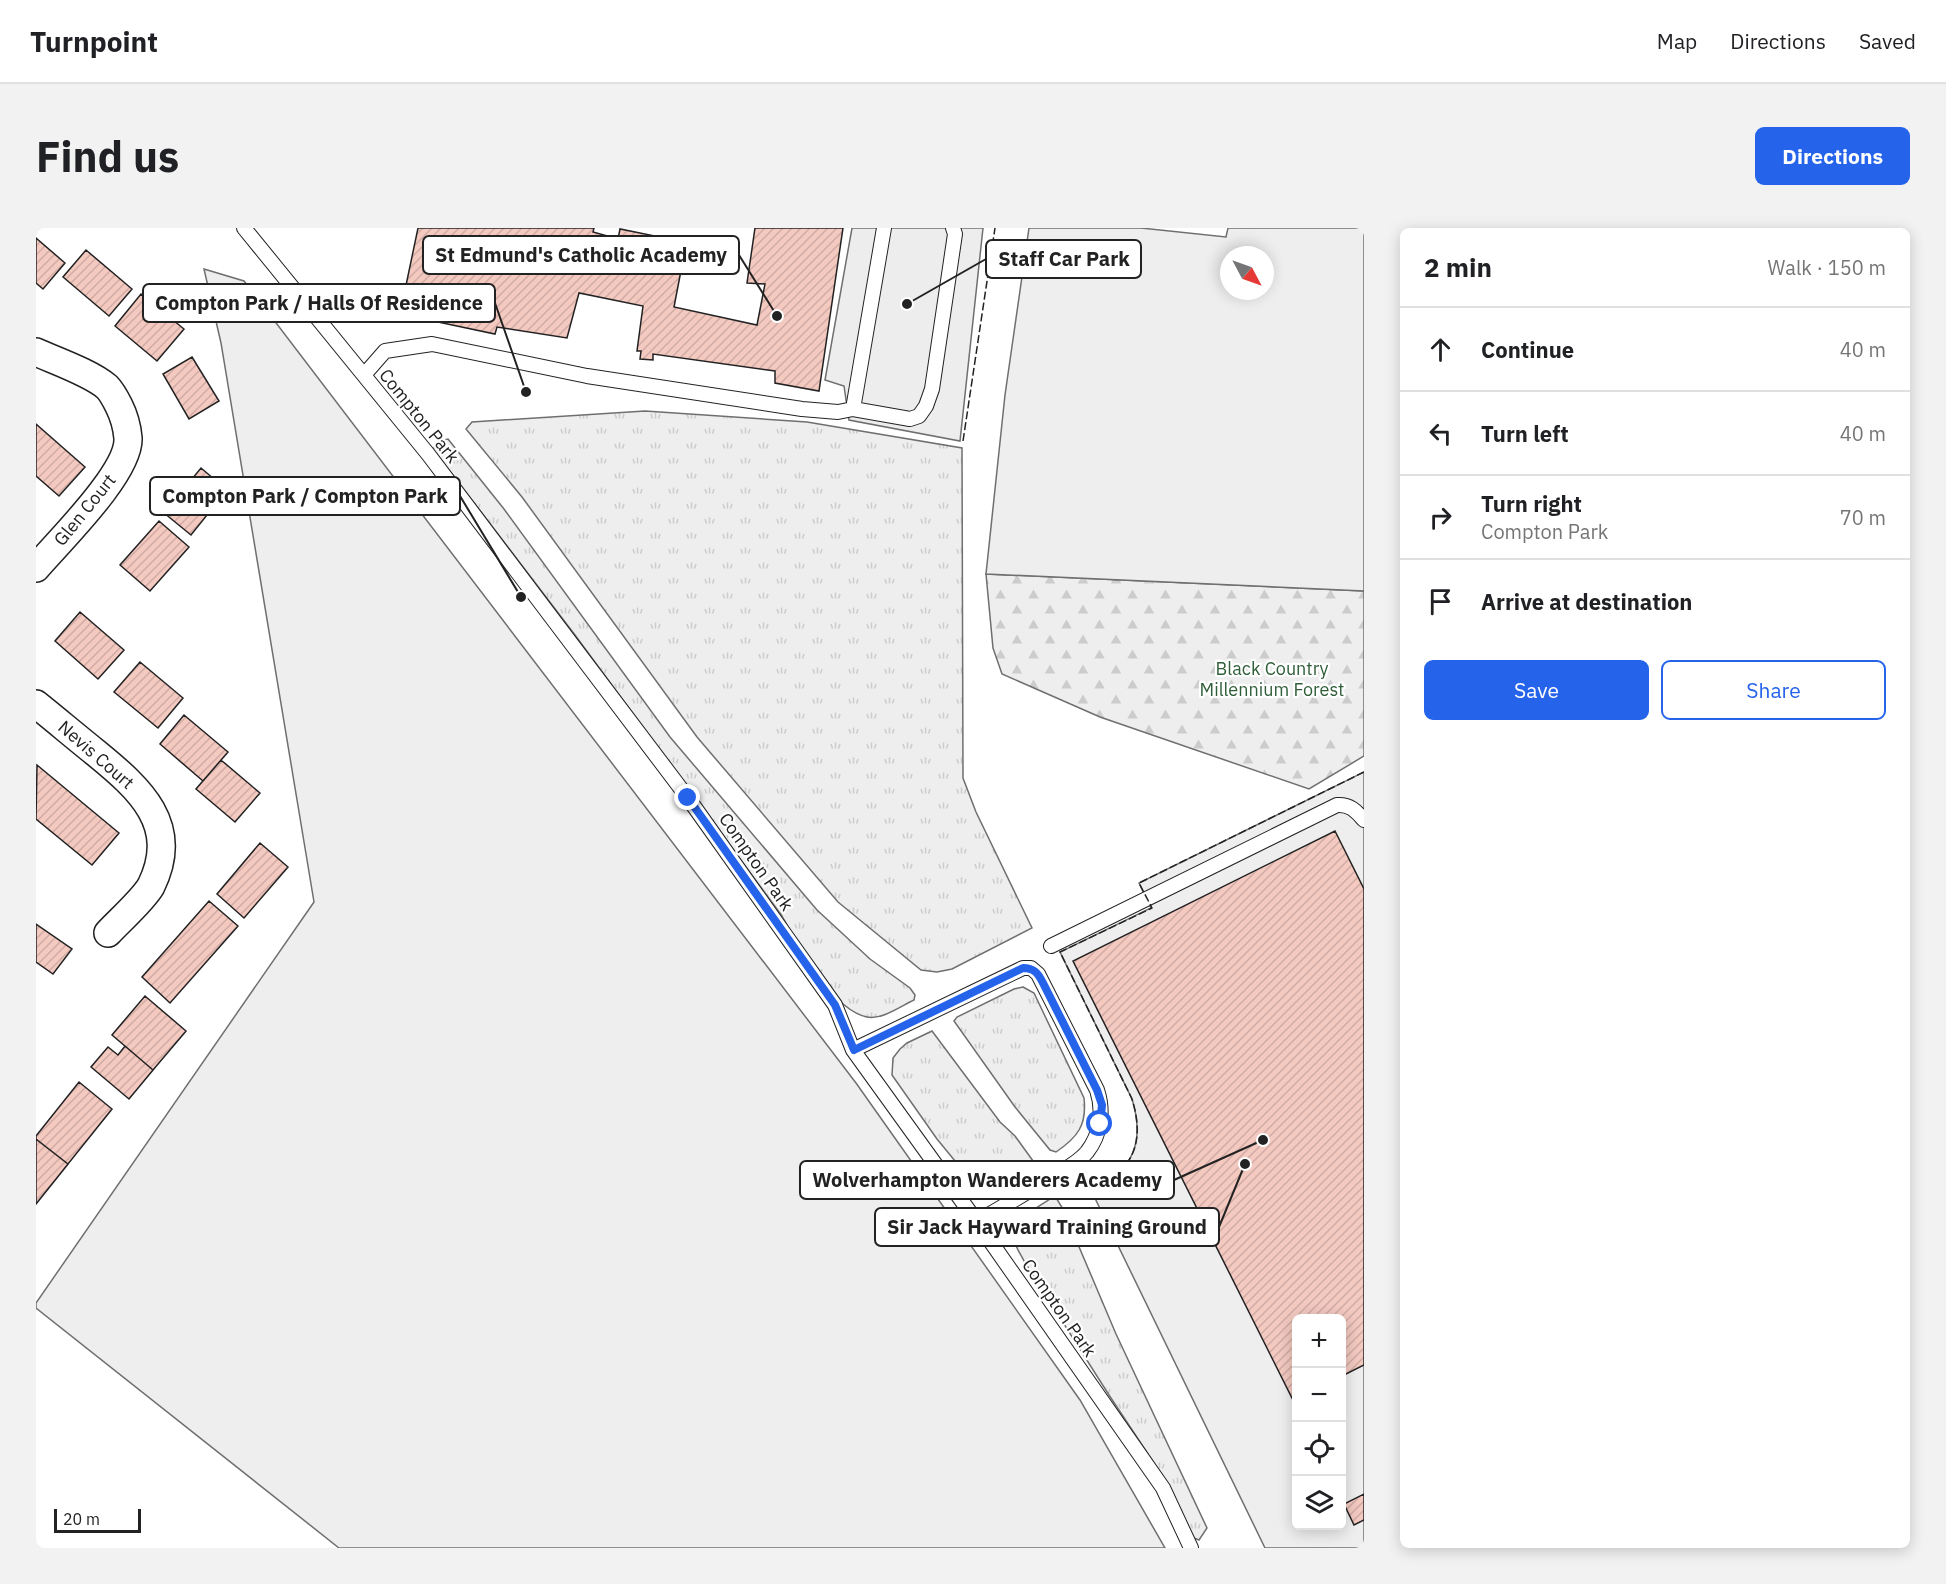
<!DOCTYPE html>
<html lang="en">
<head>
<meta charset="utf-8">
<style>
	body { margin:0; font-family:"IBM Plex Sans",sans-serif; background:#f2f2f2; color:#202124 }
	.controls { position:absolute; right:18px; bottom:18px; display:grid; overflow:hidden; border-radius:9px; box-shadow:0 3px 15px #0003 }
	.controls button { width:54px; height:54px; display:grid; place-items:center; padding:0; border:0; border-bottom:2px solid #e0e0e0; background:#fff; color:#202124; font:30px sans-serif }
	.compass { position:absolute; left:1184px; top:18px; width:54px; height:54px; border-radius:50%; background:#fff; box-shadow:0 3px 15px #0003; rotate:131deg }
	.scale { position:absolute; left:18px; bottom:15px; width:87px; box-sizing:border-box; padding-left:6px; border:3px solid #222; border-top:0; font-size:16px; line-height:21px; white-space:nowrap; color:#222; -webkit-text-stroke:4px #fff; paint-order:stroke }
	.stop { position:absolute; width:18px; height:18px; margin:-14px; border:4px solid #2563eb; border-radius:50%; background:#fff }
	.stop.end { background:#2563eb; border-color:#fff; box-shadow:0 2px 6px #0008 }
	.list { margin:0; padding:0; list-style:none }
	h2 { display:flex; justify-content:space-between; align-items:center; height:78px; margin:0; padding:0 24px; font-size:26px }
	h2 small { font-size:20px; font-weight:400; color:#757577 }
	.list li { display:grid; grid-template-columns:39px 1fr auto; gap:18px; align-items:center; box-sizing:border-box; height:84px; padding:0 24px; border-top:2px solid #e0e0e0 }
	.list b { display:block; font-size:22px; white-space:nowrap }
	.list p { margin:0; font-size:20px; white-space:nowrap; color:#757577 }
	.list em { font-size:20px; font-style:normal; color:#757577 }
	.actions { display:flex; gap:12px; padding:18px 24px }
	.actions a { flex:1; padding:14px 0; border:2px solid #2563eb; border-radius:9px; text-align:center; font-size:21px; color:#2563eb }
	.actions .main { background:#2563eb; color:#fff }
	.icon { flex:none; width:33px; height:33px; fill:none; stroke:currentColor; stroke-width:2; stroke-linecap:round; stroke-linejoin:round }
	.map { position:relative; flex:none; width:1328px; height:1320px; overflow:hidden; border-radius:9px }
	header { display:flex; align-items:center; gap:36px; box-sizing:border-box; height:84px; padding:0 30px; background:#fff; border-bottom:2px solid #e0e0e0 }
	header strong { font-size:28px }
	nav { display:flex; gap:33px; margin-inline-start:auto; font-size:21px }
	.intro { display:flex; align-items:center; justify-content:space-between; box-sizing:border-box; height:144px; padding:0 36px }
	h1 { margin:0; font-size:42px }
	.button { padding:15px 27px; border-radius:9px; background:#2563eb; color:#fff; font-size:21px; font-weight:700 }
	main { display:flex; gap:36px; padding:0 36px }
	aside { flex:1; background:#fff; border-radius:9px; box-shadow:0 3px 15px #0003 }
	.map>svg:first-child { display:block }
	.grass { fill:url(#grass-tufts); stroke:#6f6f6f; stroke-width:1.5 }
	.forest { fill:url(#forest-firs); stroke:#6f6f6f; stroke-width:1.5 }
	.green { fill:#eee; stroke:#6f6f6f; stroke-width:1.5; fill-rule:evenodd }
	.parking { fill:#ededed; stroke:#6f6f6f; stroke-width:1.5 }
	.building { fill:url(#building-hatch); stroke:#222; stroke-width:1.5 }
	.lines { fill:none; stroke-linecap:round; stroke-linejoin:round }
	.lane-casing { stroke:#222; stroke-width:16 }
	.street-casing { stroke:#222; stroke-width:30 }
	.lane { stroke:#fff; stroke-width:14 }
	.street { stroke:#fff; stroke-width:27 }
	.fence { stroke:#222; stroke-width:1.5; stroke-dasharray:8 3; stroke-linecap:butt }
	.route { stroke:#2563eb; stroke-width:8 }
	.labels { text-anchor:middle; stroke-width:4.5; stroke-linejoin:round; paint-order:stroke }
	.street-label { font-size:18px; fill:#222; stroke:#fff }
	.park-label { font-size:18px; fill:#2f5e38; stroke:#fff }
	.leader { fill:none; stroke:#222; stroke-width:2 }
	.callout-dot { fill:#222; stroke:#fff; stroke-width:2 }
	.callout { fill:#fff; stroke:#222; stroke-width:2 }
	.callout-label { font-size:20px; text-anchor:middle; font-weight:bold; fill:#222 }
</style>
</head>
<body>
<header>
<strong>Turnpoint</strong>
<nav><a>Map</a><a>Directions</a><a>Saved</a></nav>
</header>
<div class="intro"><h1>Find us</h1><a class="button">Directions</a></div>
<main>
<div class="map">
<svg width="1328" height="1320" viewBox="0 0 1328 1320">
	<defs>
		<pattern id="grass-tufts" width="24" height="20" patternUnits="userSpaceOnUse" patternTransform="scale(1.5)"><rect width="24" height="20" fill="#eee"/><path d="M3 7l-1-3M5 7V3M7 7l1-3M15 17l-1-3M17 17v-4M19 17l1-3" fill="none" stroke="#ccc"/></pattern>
		<pattern id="forest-firs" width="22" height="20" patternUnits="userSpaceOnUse" patternTransform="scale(1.5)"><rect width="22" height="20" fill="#eee"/><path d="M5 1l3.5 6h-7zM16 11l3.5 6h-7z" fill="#ccc"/></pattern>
		<pattern id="building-hatch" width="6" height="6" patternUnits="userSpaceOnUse" patternTransform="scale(1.5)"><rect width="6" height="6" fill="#f3c9c0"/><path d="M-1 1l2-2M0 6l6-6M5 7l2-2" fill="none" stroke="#d0aca5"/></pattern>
	</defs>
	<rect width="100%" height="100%" fill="#fff"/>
	<path class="grass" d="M609,183L771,194L926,220L927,550L940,584L996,700L916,741L901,744L885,742L802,674L661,509L486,269L430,201L436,194Z
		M412,211L468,281L634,509L781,682L834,731L874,760L879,767L878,772C865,778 846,792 831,789C796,782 762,717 746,688L539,407L397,221L404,213Z
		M987,759L998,765L1048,870C1051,897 1042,909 1020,924L1014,922L979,879L918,793L921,789L978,761Z
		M896,803L964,894L979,908L1000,937L959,960L942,961L901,911L856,847L857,830L864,821L871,815Z
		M1019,968L1027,981L1080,1106L1171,1300L1163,1312L1158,1310L1132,1256L1073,1167L988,1033C985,1027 980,1020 979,1014C975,991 1004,978 1019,968Z"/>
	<path class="forest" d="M950,346L1328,363V528L1273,561L1064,489L966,446L957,420Z"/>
	<path class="green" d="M993,0H1105L1190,9L1192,0H1328V363L950,346L969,167ZM1193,27H1229V63H1193Z
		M168,41L208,53L820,855L1044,1172L1129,1320H303L0,1080V1075L278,674L185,115Z
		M1328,544V1320H1229L1055,962C1064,956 1075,951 1083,944C1105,924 1104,897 1096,871L1024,724L1115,680L1103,655ZM1260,1090H1306V1298H1260Z"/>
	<path class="parking" d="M816,0H947L924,213L813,192L808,158L789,152Z"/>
	<path class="building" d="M382,0H558L557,4L582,11L584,1L619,8L617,19L648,27L638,79L721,97L729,56L711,55L719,0H807L783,163L739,155V143L617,126V132L604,131L605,123H601L607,78L543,65L531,110L461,99L459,106L364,86Z
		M0,10L29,35L7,61L0,55Z
		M50,22L96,61L73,88L27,49Z
		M105,66L148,101L121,133L79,98Z
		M156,129L183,173L153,191L127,146Z
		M0,196L49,239L23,268L0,248Z
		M165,240L191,262L155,307L128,285Z
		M123,293L153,319L114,363L84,337Z
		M44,384L88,422L62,451L19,413Z
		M104,434L147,470L122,500L78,464Z
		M148,487L192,524L167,553L124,516Z
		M185,532L224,565L199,594L160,561Z
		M1,537L83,605L56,637L0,591Z
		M1299,603L1328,661V1137L1306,1148V1090H1260V1171L1257,1172L1037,733Z
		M224,615L252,639L208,690L181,666Z
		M173,673L202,698L134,775L106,749Z
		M0,696L36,721L17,746L0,734Z
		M109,768L150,803L117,842L76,807Z
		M89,818L117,842L93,871L55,839L72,819L82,827Z
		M43,854L76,881L32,936L0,911V908Z
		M0,911L32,936L0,976Z
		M1328,1266V1292L1318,1297L1308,1276Z"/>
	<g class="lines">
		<g class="lane-casing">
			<path id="lane" d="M208,0L392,226L652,570L799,777L817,822L941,994L1127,1260L1155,1320
				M328,147L349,123L396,116L551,148L766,181L802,184L817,181L874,191L883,188L890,178L896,161L919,6L917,0
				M817,181L848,0
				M1015,718L1301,577C1314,576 1320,583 1328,592
				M817,822L987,740H995L1002,746L1061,862C1068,883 1065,906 1051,924C1041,936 1023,945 1009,953C987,967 964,980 941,994"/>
		</g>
		<g class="street-casing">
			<path id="street" d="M0,124C20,133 55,145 71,159C76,164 80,172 83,178C88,188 91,199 92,210C94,244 23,313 0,340
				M0,476C20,492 40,509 60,525C104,561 145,597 115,658C107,672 83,693 72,705"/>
		</g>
		<use href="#lane" class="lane"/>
		<use href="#street" class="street"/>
		<path class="fence" d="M927,213L959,0
			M1055,962C1064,956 1075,951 1083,944C1105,924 1104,897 1096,871L1024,724L1116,680L1103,655L1328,544"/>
	</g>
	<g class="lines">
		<path class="route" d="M652,570L799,777L818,822L987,740C998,740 1002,745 1007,755L1061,862L1066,877L1064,896"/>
	</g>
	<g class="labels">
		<g class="street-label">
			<text transform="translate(383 188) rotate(51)" y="6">Compton Park</text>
			<text transform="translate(49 282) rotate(-51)" y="6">Glen Court</text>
			<text transform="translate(60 527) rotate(41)" y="6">Nevis Court</text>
			<text transform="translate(720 634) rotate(55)" y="6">Compton Park</text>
			<text transform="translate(1023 1080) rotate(55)" y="6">Compton Park</text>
		</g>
		<g class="park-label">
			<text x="1236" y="447">Black Country<tspan x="1236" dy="21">Millennium Forest</tspan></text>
		</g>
	</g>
	<path class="leader" d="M741 88L703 27M871 76L950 31M490 164L459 75M485 369L424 268M1227 912L1138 952M1209 936L1183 999"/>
	<g class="callout-dot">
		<circle cx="741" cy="88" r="6"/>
		<circle cx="871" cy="76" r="6"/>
		<circle cx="490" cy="164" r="6"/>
		<circle cx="485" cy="369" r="6"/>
		<circle cx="1227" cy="912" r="6"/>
		<circle cx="1209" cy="936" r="6"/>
	</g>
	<g class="callout">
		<rect x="387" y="8" width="316" height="38" rx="6"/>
		<rect x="950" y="12" width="155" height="38" rx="6"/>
		<rect x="107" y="56" width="352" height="38" rx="6"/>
		<rect x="114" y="249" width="310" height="38" rx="6"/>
		<rect x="764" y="933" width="374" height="38" rx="6"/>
		<rect x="839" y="980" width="344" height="38" rx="6"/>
	</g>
	<g class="callout-label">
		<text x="545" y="34">St Edmund's Catholic Academy</text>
		<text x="1028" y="38">Staff Car Park</text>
		<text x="283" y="82">Compton Park / Halls Of Residence</text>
		<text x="269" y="275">Compton Park / Compton Park</text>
		<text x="951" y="959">Wolverhampton Wanderers Academy</text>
		<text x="1011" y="1006">Sir Jack Hayward Training Ground</text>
	</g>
</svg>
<div class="controls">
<button>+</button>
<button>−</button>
<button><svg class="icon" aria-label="locate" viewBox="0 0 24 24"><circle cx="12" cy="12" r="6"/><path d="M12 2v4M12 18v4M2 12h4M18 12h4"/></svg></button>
<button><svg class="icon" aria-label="layers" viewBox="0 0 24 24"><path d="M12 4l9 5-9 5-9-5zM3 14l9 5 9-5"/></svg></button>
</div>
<svg class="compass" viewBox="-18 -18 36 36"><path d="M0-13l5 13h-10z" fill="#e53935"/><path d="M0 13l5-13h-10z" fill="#757577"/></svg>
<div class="scale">20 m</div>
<div class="stop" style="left:1064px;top:896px"></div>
<div class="stop end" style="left:652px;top:570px"></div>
</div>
<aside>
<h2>2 min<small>Walk · 150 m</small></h2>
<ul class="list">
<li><svg class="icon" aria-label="ahead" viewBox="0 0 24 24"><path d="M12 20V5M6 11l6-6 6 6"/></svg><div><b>Continue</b></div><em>40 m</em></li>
<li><svg class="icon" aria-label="left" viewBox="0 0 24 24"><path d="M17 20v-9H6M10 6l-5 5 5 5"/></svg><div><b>Turn left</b></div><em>40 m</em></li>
<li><svg class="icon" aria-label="right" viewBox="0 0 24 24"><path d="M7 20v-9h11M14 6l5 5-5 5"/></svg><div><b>Turn right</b><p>Compton Park</p></div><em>70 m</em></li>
<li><svg class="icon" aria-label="arrive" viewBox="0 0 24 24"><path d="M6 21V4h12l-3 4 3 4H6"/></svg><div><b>Arrive at destination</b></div></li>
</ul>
<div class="actions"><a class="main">Save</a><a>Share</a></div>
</aside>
</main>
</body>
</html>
